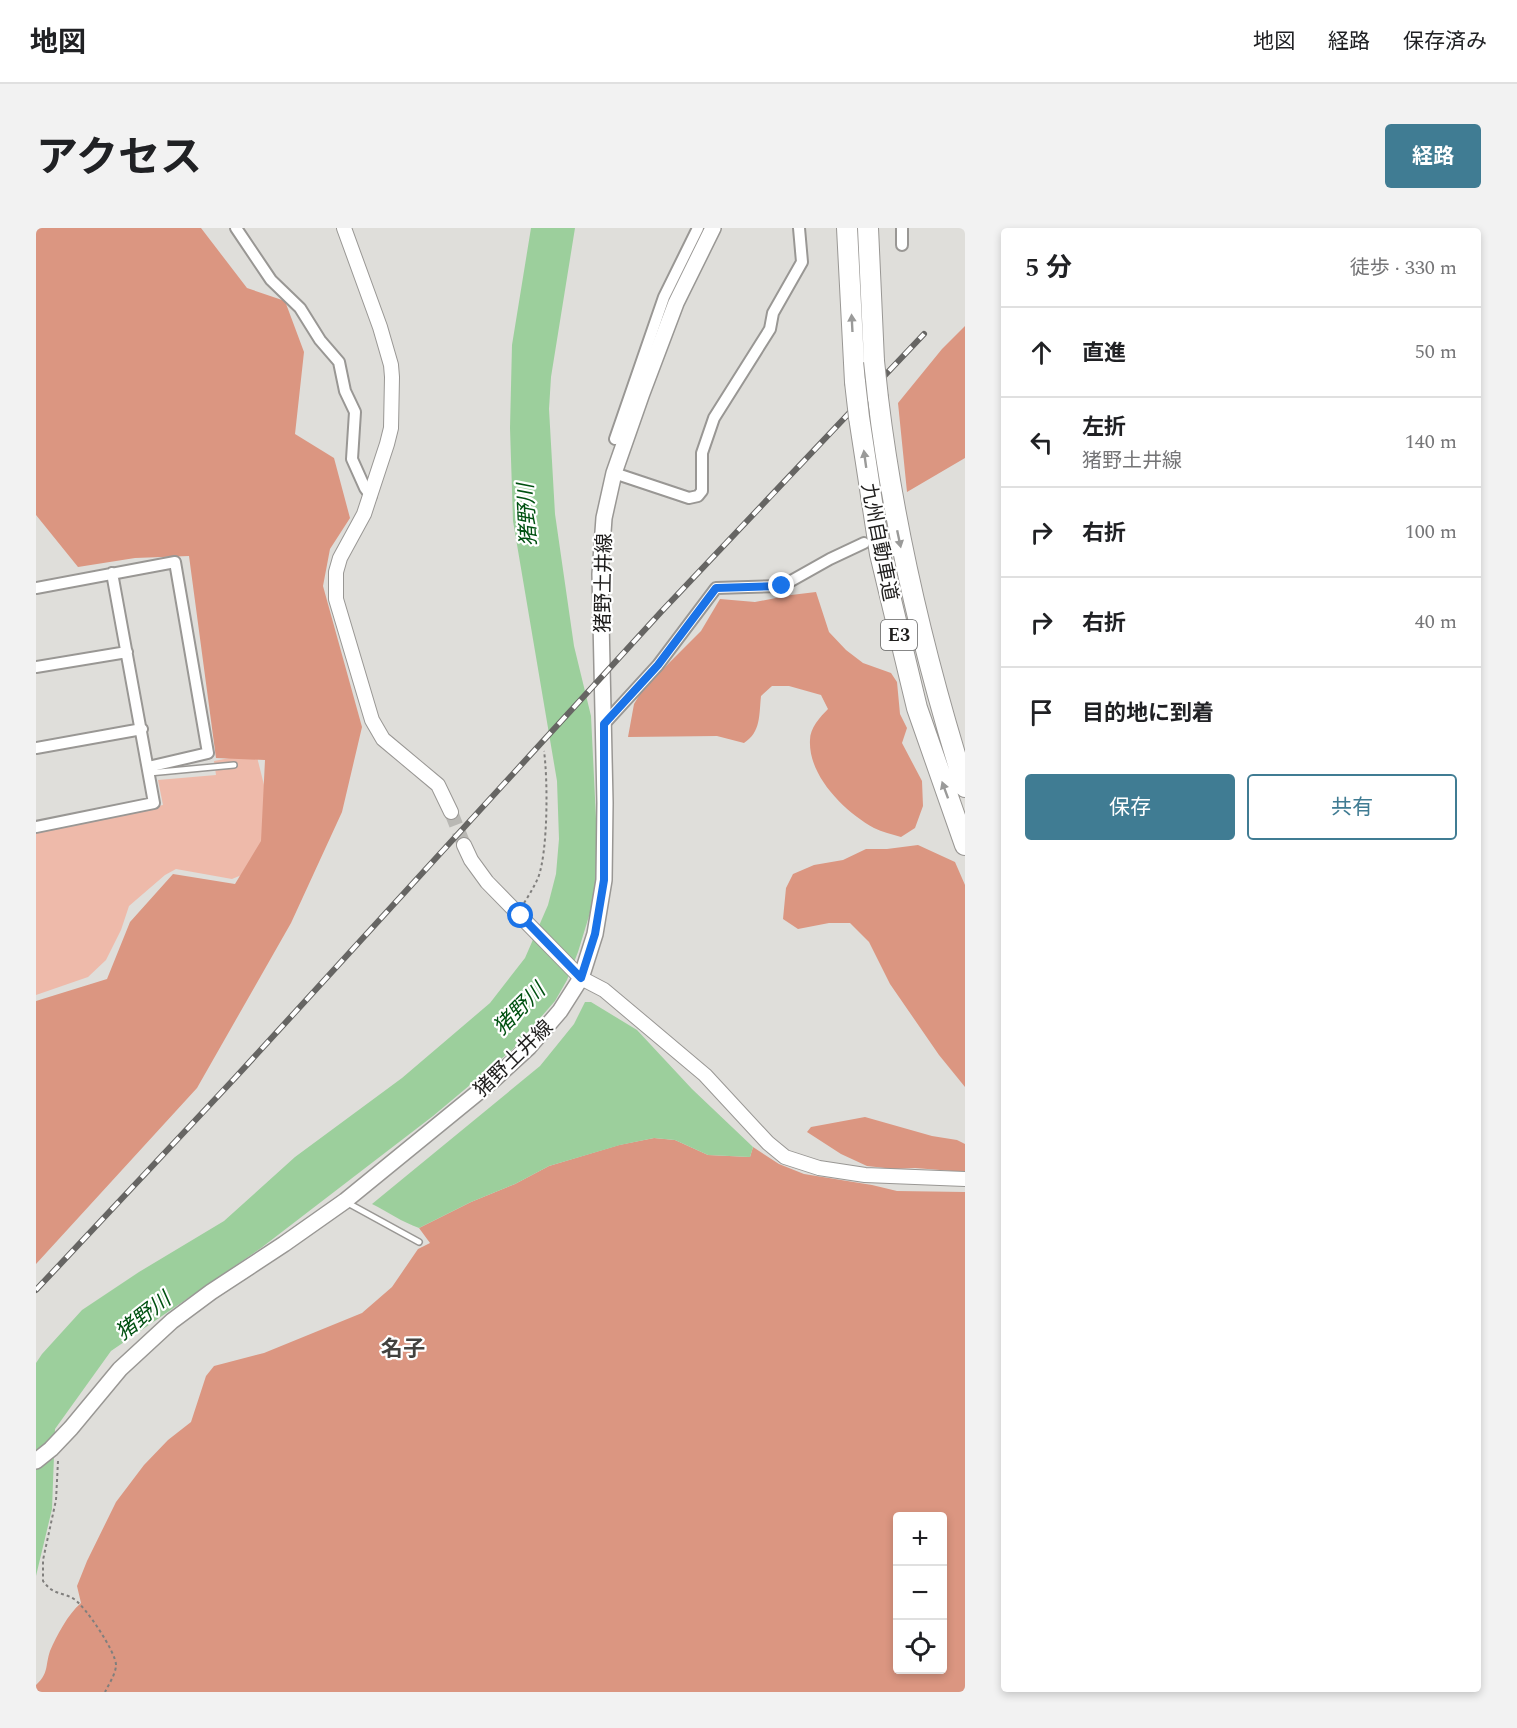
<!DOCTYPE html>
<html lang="ja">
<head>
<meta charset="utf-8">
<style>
	body { margin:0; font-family:Spectral,"Noto Sans JP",serif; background:#f2f2f2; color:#202124 }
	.controls { position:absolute; right:18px; bottom:18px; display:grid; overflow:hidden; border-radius:6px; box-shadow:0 3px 9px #0003 }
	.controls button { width:54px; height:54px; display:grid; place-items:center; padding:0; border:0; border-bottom:2px solid #e0e0e0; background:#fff; color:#202124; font:30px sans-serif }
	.stop { position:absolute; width:18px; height:18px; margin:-14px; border:4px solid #1a73e8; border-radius:50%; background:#fff }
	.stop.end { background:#1a73e8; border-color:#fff; box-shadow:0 2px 6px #0008 }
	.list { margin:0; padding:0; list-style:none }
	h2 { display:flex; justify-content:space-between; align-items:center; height:78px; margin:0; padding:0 24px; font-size:26px }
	h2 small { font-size:20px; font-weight:400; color:#757577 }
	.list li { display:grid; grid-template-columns:39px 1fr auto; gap:18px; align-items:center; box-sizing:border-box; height:90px; padding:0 24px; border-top:2px solid #e0e0e0 }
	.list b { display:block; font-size:22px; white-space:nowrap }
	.list p { margin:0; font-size:20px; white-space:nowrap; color:#757577 }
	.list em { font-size:20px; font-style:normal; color:#757577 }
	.actions { display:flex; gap:12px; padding:18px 24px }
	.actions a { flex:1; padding:14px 0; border:2px solid #407c93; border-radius:6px; text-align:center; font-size:21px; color:#407c93 }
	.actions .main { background:#407c93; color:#fff }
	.icon { flex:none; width:33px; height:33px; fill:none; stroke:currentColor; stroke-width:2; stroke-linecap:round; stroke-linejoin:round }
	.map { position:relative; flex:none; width:929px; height:1464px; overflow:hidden; border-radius:6px }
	header { display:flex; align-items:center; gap:36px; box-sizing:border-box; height:84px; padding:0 30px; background:#fff; border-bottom:2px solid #e0e0e0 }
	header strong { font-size:28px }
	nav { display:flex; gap:33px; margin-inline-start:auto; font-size:21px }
	.intro { display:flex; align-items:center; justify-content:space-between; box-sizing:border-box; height:144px; padding:0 36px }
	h1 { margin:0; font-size:42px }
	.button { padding:15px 27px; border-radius:6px; background:#407c93; color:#fff; font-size:21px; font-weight:700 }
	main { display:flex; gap:36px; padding:0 36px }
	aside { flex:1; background:#fff; border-radius:6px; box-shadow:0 3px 9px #0003 }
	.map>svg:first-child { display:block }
	.green { fill:#eebaaa }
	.forest { fill:#db9681; fill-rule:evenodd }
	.water { fill:#9ccf9c }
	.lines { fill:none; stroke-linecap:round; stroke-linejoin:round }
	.tertiary-tunnel { stroke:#b9b8b4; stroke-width:14; stroke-dasharray:14 7; stroke-linecap:butt }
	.service-casing { stroke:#999794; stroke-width:8 }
	.minor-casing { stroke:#999794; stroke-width:14 }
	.tertiary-casing { stroke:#999794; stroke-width:16 }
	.secondary-casing { stroke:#999794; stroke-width:18 }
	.motorway-casing { stroke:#999794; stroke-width:22 }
	.path { stroke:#807f7d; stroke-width:2; stroke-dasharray:3 3; stroke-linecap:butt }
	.service { stroke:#fff; stroke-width:5 }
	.minor { stroke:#fff; stroke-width:10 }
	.tertiary { stroke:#fff; stroke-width:14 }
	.secondary { stroke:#fff; stroke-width:15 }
	.motorway { stroke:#fff; stroke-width:20 }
	.rail-casing { stroke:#666563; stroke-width:6 }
	.rail { stroke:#fff; stroke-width:4; stroke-dasharray:11; stroke-linecap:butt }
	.motorway-bridge-casing { stroke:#999794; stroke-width:22; stroke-linecap:butt }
	.motorway-bridge { stroke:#fff; stroke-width:20 }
	.oneway { fill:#9a9a99 }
	.route { stroke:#1a73e8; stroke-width:8 }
	.labels { text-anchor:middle; stroke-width:4.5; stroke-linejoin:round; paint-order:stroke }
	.shield { fill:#fff; stroke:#626261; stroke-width:1.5 }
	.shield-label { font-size:18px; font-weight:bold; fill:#1f1e1d }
	.street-label { font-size:20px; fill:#1f1e1d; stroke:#fff }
	.water-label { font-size:21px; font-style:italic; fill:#005111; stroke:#fff }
	.quarter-label { font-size:22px; font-weight:bold; fill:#43423f; stroke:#fff }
</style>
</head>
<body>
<header>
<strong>地図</strong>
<nav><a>地図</a><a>経路</a><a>保存済み</a></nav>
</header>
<div class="intro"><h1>アクセス</h1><a class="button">経路</a></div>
<main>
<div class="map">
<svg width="929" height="1464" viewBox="0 0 929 1464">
	<rect width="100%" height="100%" fill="#dfdeda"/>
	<path class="green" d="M220,525L237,593L213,644L196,651L140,641L129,647L93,678L85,702L70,732L52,749L0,767V604L127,577L122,552L180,547L178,533Z"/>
	<path class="forest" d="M0,0H165L211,60L249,73L268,124L259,206L298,230L314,290L294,321L287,358L326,499L306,584L255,695L161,860L0,1036V773L71,751L94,694L137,646L199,656L225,613L229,532L180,530L153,328L99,330L42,339L0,287Z
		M929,98V230L871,264L862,175L906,121Z
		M780,364L793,404L810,422L827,435L855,445L861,454L864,486L871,500L866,515L886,553L887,578L879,600L865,609C856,606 846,604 838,600C809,584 772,548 774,512C774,500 784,489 792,481L785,467L753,458H736L725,468C723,487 725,504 708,515L681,508L592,509L598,476L607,461L665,403L684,371L719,374L755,367Z
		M882,617L919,634L929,657V859L903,827L854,756L833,714L814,695H793L762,701L747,691L750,660L757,646L778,637L807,632L830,621H851Z
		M829,889L896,908L921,912L929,916V944L879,940L858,941L831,938L805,926L771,904L775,899Z
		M618,910L639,912L672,927L714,929L717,919L743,936L768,946L836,957L861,963L929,964V1464H0V1457C13,1445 9,1438 14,1423C21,1407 32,1386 45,1375L41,1358L51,1333L80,1274L108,1237L132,1212L155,1194L170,1148L178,1138L228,1125L326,1085L356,1059L382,1021L394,1015L383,1000L435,974L479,956L513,938L583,917ZM862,1288H906V1442H862Z"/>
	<path class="water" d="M495,0H539L515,149L513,181L519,286L538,418L555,488L561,611L560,665L542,724L531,752L519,773L477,821L397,888L225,1020L75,1123L19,1201L16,1281L0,1348V1135L6,1126L46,1082L103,1044L188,993L259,929L366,850L454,775L489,730L512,677L520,646L523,611L521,553L477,293L474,200L476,117Z
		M549,774H555L601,802L656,861L717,919L714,929L672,927L639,912L618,910L584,917L513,938L479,956L435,974L383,1000C366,994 352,984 336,976L504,838L538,796Z"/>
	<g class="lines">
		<path class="tertiary-tunnel" d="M415,584L428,617"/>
		<g class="service-casing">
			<path id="service" d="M113,545L198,537
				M310,974L383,1014"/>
		</g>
		<g class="minor-casing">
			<path id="minor" d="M200,0L235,52L264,80L284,112L303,134L309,163L319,184L316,231L329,260L335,268
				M866,17V0
				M579,211L628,69L662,0
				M578,245L653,270L662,268L666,263V225L678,190L734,101L737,85L766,34L763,0
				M0,360L139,334L172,525L112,539
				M0,439L91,424
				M568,496L622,437L680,360L746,358L794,331L828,315
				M0,520L106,501
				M0,599L118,575L76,345"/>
		</g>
		<g class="tertiary-casing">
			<path id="tertiary" d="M308,0L344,99L355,137L356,149L355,200L351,216L328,286L304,330L300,344V371L336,492L347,511L402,557L415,584
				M428,617L435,632L451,654L545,750L568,762L669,847L732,915L749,929L783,940L829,947L929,951"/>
		</g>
		<g class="secondary-casing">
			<path id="secondary" d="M0,1233L15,1221L35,1200L84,1141L136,1093L175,1064L248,1016L309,973L456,853L493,819L524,783L545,750L559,706L568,652L569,575L564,346L568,290L578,245L606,165L640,75L677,0"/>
		</g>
		<g class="motorway-casing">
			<path id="motorway" d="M811,0L819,154
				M832,0L838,133
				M842,170C858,303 889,431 929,559
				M823,189L844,326L881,480L929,617"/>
		</g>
		<path class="path" d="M488,675C493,667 498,659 502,650C512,624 512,552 508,523
			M22,1233L20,1272L7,1332V1353C18,1368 25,1363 38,1371C49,1378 81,1425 80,1438C79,1447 73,1456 69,1464"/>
		<use href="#service" class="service"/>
		<use href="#minor" class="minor"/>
		<use href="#tertiary" class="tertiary"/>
		<use href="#secondary" class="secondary"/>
		<use href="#motorway" class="motorway"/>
		<g class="rail-casing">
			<path id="rail" d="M0,1062L198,851L625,384L888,106"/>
		</g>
		<use href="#rail" class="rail"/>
		<g class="motorway-bridge-casing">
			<path id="motorway-bridge" d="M838,133L842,170
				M819,154L823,189"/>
		</g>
		<use href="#motorway-bridge" class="motorway-bridge"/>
	</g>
	<defs><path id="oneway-solid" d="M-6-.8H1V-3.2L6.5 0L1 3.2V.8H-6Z" transform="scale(1.5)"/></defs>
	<g class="oneway">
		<use href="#oneway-solid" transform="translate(816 95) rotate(-93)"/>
		<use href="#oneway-solid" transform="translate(829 231) rotate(-98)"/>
		<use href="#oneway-solid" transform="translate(863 311) rotate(78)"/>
		<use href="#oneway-solid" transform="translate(909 562) rotate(-110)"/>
	</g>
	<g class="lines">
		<path class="route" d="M485,688L545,750L559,706L568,652V496L622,437L680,360L746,358"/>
	</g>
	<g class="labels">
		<rect class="shield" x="845" y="392" width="36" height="30" rx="4.5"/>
		<g class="shield-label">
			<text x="863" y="413">E3</text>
		</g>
		<g class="street-label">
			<text transform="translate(844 314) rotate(79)" y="7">九州自動車道</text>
			<text transform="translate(567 355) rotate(-89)" y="7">猪野土井線</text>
			<text transform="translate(477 830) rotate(-44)" y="7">猪野土井線</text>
		</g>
		<g class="water-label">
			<text transform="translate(491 287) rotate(-93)" y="7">猪野川</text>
			<text transform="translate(483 781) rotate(-45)" y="7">猪野川</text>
			<text transform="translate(107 1088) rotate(-38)" y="7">猪野川</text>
		</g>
		<g class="quarter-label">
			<text x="367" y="1128">名子</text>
		</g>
	</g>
</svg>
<div class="controls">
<button>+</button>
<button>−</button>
<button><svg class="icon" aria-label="locate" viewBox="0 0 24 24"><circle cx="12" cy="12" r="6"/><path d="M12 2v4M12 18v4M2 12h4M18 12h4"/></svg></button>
</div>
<div class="stop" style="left:485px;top:688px"></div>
<div class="stop end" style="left:746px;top:358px"></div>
</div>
<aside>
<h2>5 分<small>徒歩 · 330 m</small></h2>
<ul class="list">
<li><svg class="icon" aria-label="ahead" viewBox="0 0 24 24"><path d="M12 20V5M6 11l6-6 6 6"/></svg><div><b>直進</b></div><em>50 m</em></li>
<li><svg class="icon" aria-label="left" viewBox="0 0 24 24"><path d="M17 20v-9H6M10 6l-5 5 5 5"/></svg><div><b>左折</b><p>猪野土井線</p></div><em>140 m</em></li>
<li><svg class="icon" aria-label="right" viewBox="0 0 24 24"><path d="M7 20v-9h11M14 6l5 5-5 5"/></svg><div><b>右折</b></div><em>100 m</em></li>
<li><svg class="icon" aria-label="right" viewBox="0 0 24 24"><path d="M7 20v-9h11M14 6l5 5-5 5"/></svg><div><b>右折</b></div><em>40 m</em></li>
<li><svg class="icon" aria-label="arrive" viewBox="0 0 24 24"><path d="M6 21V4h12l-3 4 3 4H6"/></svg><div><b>目的地に到着</b></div></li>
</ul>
<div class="actions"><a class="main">保存</a><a>共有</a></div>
</aside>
</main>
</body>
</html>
